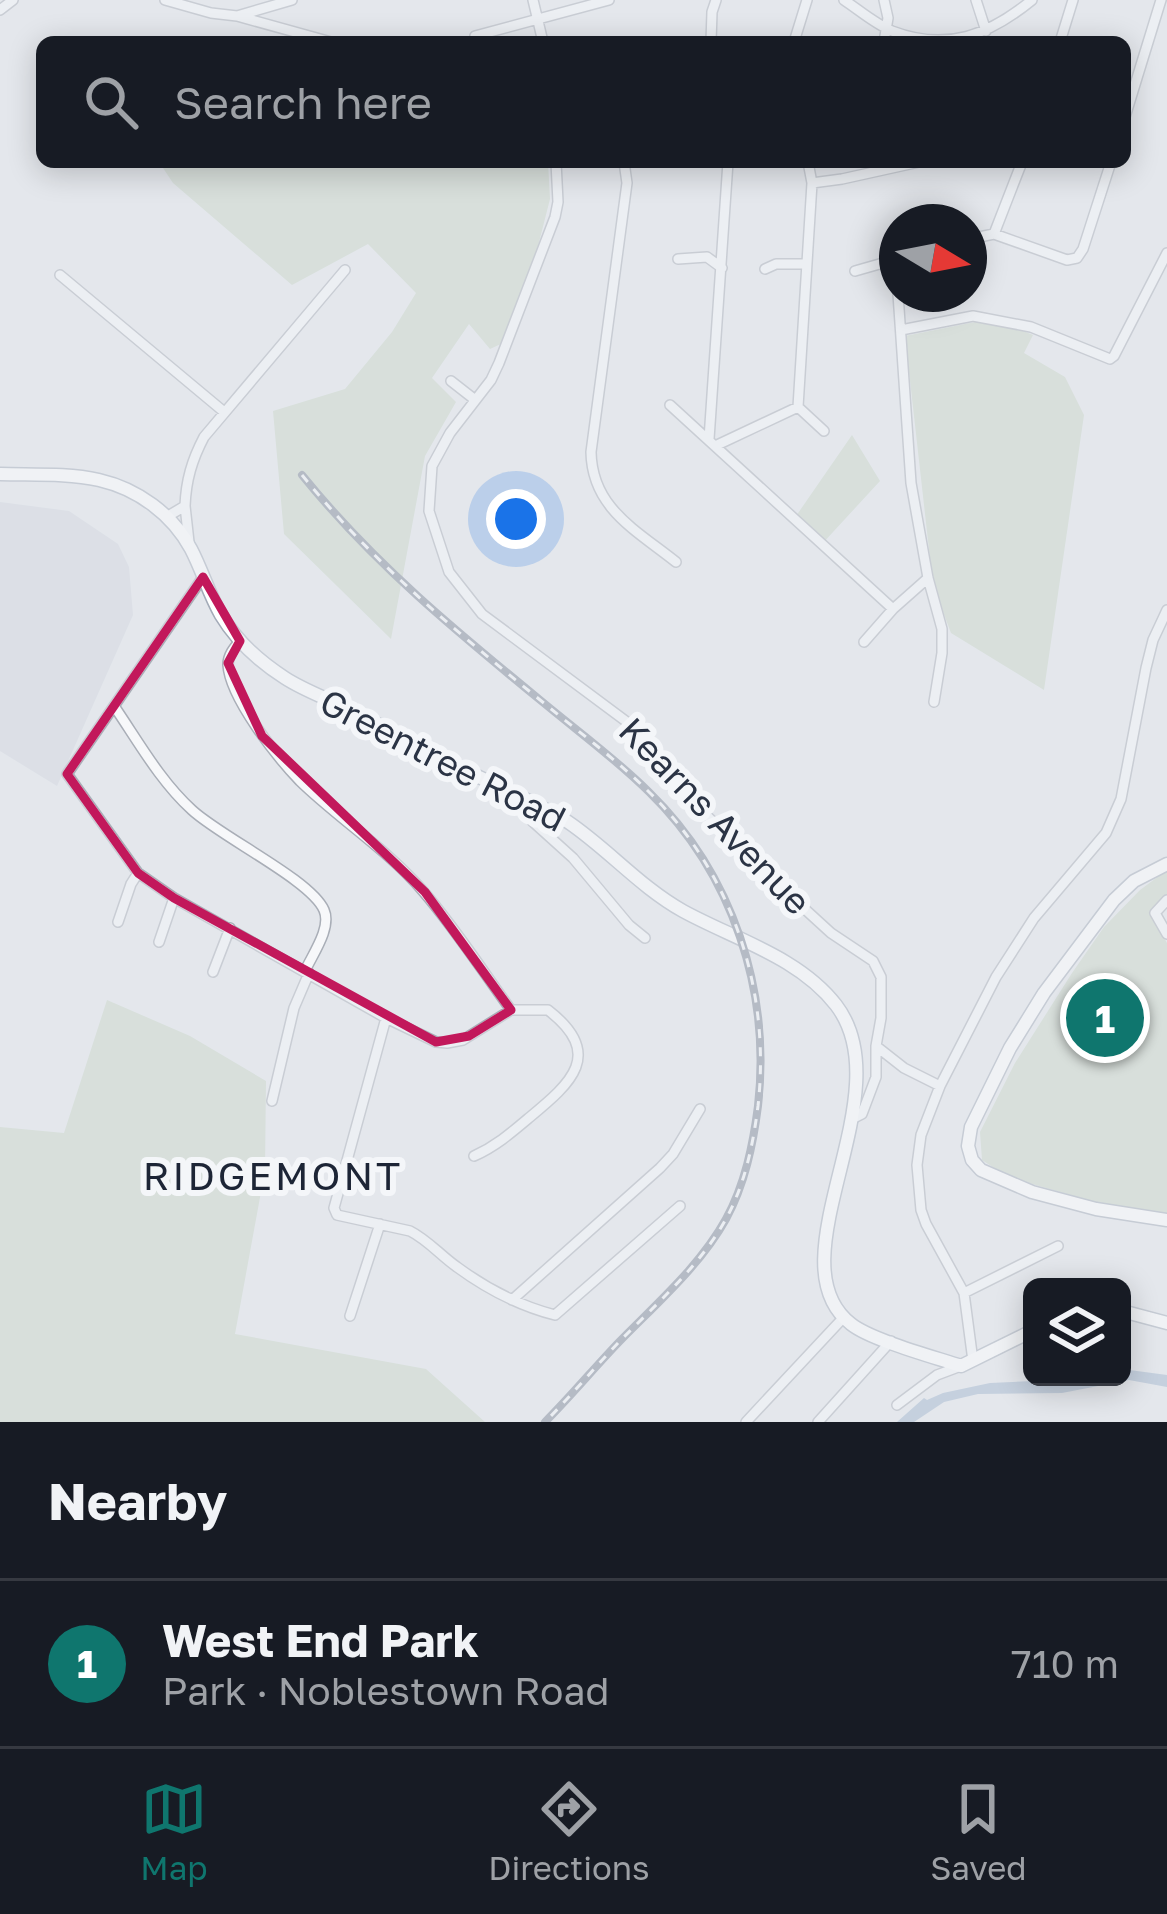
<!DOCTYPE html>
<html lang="en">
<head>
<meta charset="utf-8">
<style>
	body { margin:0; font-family:"Golos Text",sans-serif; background:#242831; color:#f1f3f6 }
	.controls { position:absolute; right:36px; bottom:36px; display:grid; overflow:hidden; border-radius:18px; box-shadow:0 6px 30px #0003 }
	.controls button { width:108px; height:108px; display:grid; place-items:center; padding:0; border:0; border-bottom:3px solid #363941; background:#171b24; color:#f1f3f6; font:60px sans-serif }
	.compass { position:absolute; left:879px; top:204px; width:108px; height:108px; border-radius:50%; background:#171b24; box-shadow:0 6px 30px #0003; rotate:100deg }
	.you { position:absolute; left:516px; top:519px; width:42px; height:42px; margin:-30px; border:9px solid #fff; border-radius:50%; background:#1a73e8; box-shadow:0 0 0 18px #1a73e833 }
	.badge { display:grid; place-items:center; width:78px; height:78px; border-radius:50%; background:#0f766e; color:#fff; font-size:39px; font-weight:700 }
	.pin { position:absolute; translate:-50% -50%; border:6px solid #fff; box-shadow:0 3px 12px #0006 }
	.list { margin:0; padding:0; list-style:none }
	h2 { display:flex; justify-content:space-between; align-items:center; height:156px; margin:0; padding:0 48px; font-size:51px }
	h2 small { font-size:39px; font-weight:400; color:#9ea1a6 }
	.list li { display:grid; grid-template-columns:78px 1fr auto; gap:36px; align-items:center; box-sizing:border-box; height:168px; padding:0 48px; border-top:3px solid #363941 }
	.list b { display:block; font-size:45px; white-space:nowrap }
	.list p { margin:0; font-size:39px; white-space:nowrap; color:#9ea1a6 }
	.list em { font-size:39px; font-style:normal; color:#9ea1a6 }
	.icon { flex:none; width:66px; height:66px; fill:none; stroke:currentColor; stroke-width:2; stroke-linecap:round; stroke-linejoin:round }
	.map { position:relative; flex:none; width:1167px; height:1422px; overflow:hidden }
	.search { position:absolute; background:#171b24; box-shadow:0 6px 30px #0003; left:36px; right:36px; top:36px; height:132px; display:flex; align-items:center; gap:30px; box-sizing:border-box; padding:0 42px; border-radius:18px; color:#9ea1a6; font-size:45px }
	.sheet { height:324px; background:#171b24 }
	nav { display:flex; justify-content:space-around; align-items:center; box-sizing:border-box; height:168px; border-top:3px solid #363941; background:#171b24; font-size:33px; color:#9ea1a6 }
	nav a { display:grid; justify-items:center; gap:6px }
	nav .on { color:#0f766e }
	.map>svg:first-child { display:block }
	.built { fill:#d2d6de }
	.green { fill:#c9d6c5 }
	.water { fill:#9fb4cc }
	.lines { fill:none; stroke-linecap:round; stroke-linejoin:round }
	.minor-casing { stroke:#a9aeb7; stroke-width:12 }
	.major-casing { stroke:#a3abb8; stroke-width:15 }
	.minor { stroke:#f7f8fa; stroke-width:9 }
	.major { stroke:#fff; stroke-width:12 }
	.rail-casing { stroke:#7d8696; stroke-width:8 }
	.rail { stroke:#f4f6f9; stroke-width:3; stroke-dasharray:9; stroke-linecap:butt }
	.marked { fill:none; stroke:#c2185b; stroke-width:9; stroke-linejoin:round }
	.labels { text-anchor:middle; stroke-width:12; stroke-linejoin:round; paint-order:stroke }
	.street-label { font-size:36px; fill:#2b3445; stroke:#f4f6f9 }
	.neighbourhood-label { font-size:39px; letter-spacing:3px; fill:#1d2536; stroke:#f4f6f9 }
</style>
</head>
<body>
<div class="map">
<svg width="1167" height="1422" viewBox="0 0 1167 1422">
	<rect width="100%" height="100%" fill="#e4e7ec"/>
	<path class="built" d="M0,502L69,511L118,544L129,567L133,615L57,786L0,751Z"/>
	<path class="green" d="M159,162H548L550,199L536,254L503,343L490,349L469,324L432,378L456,402L425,456L391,639L284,534L273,411L345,389L392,332L416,293L368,244L292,285L173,183Z
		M975,322L1016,328L1033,335L1024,353L1065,377L1084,415L1044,690L951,633L933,585L905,336Z
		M852,435L880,481L822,544L794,519Z
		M1167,870V894L1149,912L1167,943V1218L1091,1201L1008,1177L982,1160L980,1132L1015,1063L1072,973L1104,927L1140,890Z
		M107,1000L190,1036L266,1081L265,1170L235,1334L426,1369L485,1422H0V1127L64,1133Z"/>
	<path class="water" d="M1122,1369L1167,1375V1387L1129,1380L1062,1393L978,1394L944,1402L914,1422H897L924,1398L927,1400L943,1393L990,1383L1122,1377Z"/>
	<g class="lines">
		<g class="minor-casing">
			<path id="minor" d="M165,0L211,13L237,16L331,42
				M533,0L543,42
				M844,0C859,10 875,24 892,31C947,52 989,35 1032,0
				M976,0L986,31
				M0,10L13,0
				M237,16L292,0
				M475,36L609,0
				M711,42L712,12L716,0
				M794,42L807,0
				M884,42L888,18L884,0
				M1060,42L1073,0
				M1125,117L1161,0
				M556,162L558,202L555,217L499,363L491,380L450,433L432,466L429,511L449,572L482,614L627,722L644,750L669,779L773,880L831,933L873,961L881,977V1018L876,1046V1077L862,1114L852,1119
				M624,162L627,183L591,452C592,508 636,530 676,562
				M812,183L842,179L919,162
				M994,234L1022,162
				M969,239L994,234L1067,260L1077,258L1083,249L1111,162
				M678,259L707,257L722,268
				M895,260L897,283
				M765,269L776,264H806
				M855,271L897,259
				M60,275L223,411
				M898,294L911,483L928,578L942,629V653L934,702
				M901,330L973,316L1031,327L1110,359L1114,356L1167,253
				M451,381L474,399
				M670,405L893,609
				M798,407L812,183L808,162
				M798,407L824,431
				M709,439L728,162
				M715,446L798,407
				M185,506L189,542
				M168,516L185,506C186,480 192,460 204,437L345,270
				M203,577L67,774L138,873L174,898L386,1018L436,1042L447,1043L463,1040L511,1010
				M240,641C234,648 228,655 228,665C230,698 277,757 300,781C339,819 387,849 423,891C455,928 482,970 511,1010H548C605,1054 571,1083 530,1117C511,1133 496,1146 474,1156
				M864,642L893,609L928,578
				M114,706C138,741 160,781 192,810C221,837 311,880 324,910C332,928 312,955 305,971
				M529,802L532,821L573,858L629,925L645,938
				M1167,900L1155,913L1167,934
				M118,922L131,884L138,873
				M159,942L174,898
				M213,972L230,928
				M386,1018L334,1208L337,1215L410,1231C428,1240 441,1256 457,1267C487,1289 520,1306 555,1315L680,1206
				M876,1046L904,1068L940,1086
				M272,1101L294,1008L309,973
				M964,1293L1058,1246
				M512,1300L660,1168L673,1154L700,1109
				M350,1316L380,1224
				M973,1361L964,1293L926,1224L921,1210L917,1165L921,1135L940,1086L996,977L1034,918L1106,833L1121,799L1146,668L1153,640L1167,610
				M897,1405L937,1375L961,1366
				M746,1422L844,1317
				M818,1422L891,1341"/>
		</g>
		<g class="major-casing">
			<path id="major" d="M0,474C33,475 67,473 99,480C138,489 172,514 191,549C202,570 209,594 221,615C236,640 260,662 285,678C305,691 329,699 350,710C393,732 436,755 479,777C508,791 540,805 568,822C608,849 640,887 683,911C734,939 799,957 836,1005C905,1095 770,1261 851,1324C871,1340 934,1357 961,1366L1032,1331
				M1167,864L1134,881L1114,900L1044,993L1010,1048L971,1127L968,1146L972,1160L981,1170L1032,1192L1096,1209L1167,1220
				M1122,1311L1167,1323"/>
		</g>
		<use href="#minor" class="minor"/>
		<use href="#major" class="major"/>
		<g class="rail-casing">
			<path id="rail" d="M302,475C374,564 457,632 545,704C580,733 617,760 649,792C733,874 771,991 758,1106C753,1145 745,1184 726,1219C700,1266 656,1304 619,1342C594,1368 571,1396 545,1422"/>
		</g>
		<use href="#rail" class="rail"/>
	</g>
	<path d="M0 0H1167V1422H0ZM203,577L240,641L228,663L262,736L425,892L511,1010L469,1036L436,1042L174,898L138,873L67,774Z" fill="#e4e7ec" fill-opacity=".55" fill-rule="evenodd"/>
	<path class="marked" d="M203,577L240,641L228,663L262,736L425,892L511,1010L469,1036L436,1042L174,898L138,873L67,774Z"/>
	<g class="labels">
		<g class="street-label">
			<text transform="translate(443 760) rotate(27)" y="13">Greentree Road</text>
			<text transform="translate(715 816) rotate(46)" y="13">Kearns Avenue</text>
		</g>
		<g class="neighbourhood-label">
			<text x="273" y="1190">RIDGEMONT</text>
		</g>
	</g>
</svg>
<div class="controls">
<button><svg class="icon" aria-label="layers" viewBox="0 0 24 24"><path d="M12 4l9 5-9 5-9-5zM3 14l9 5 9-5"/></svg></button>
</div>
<svg class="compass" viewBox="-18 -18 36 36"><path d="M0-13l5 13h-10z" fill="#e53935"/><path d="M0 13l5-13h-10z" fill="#9ea1a6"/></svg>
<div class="you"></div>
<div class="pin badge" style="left:1105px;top:1018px">1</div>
<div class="search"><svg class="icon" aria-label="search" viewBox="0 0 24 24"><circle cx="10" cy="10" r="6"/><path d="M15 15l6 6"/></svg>Search here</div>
</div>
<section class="sheet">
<h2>Nearby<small></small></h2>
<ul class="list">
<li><span class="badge">1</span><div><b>West End Park</b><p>Park · Noblestown Road</p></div><em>710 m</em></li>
</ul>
</section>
<nav>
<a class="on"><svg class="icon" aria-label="map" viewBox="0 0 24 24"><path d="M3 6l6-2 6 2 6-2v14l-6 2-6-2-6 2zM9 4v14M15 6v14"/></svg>Map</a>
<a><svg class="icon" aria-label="directions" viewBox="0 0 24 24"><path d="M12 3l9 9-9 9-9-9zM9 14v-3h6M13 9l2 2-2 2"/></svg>Directions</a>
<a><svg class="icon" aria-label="saved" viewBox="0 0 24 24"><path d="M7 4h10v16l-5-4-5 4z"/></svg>Saved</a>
</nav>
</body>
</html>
